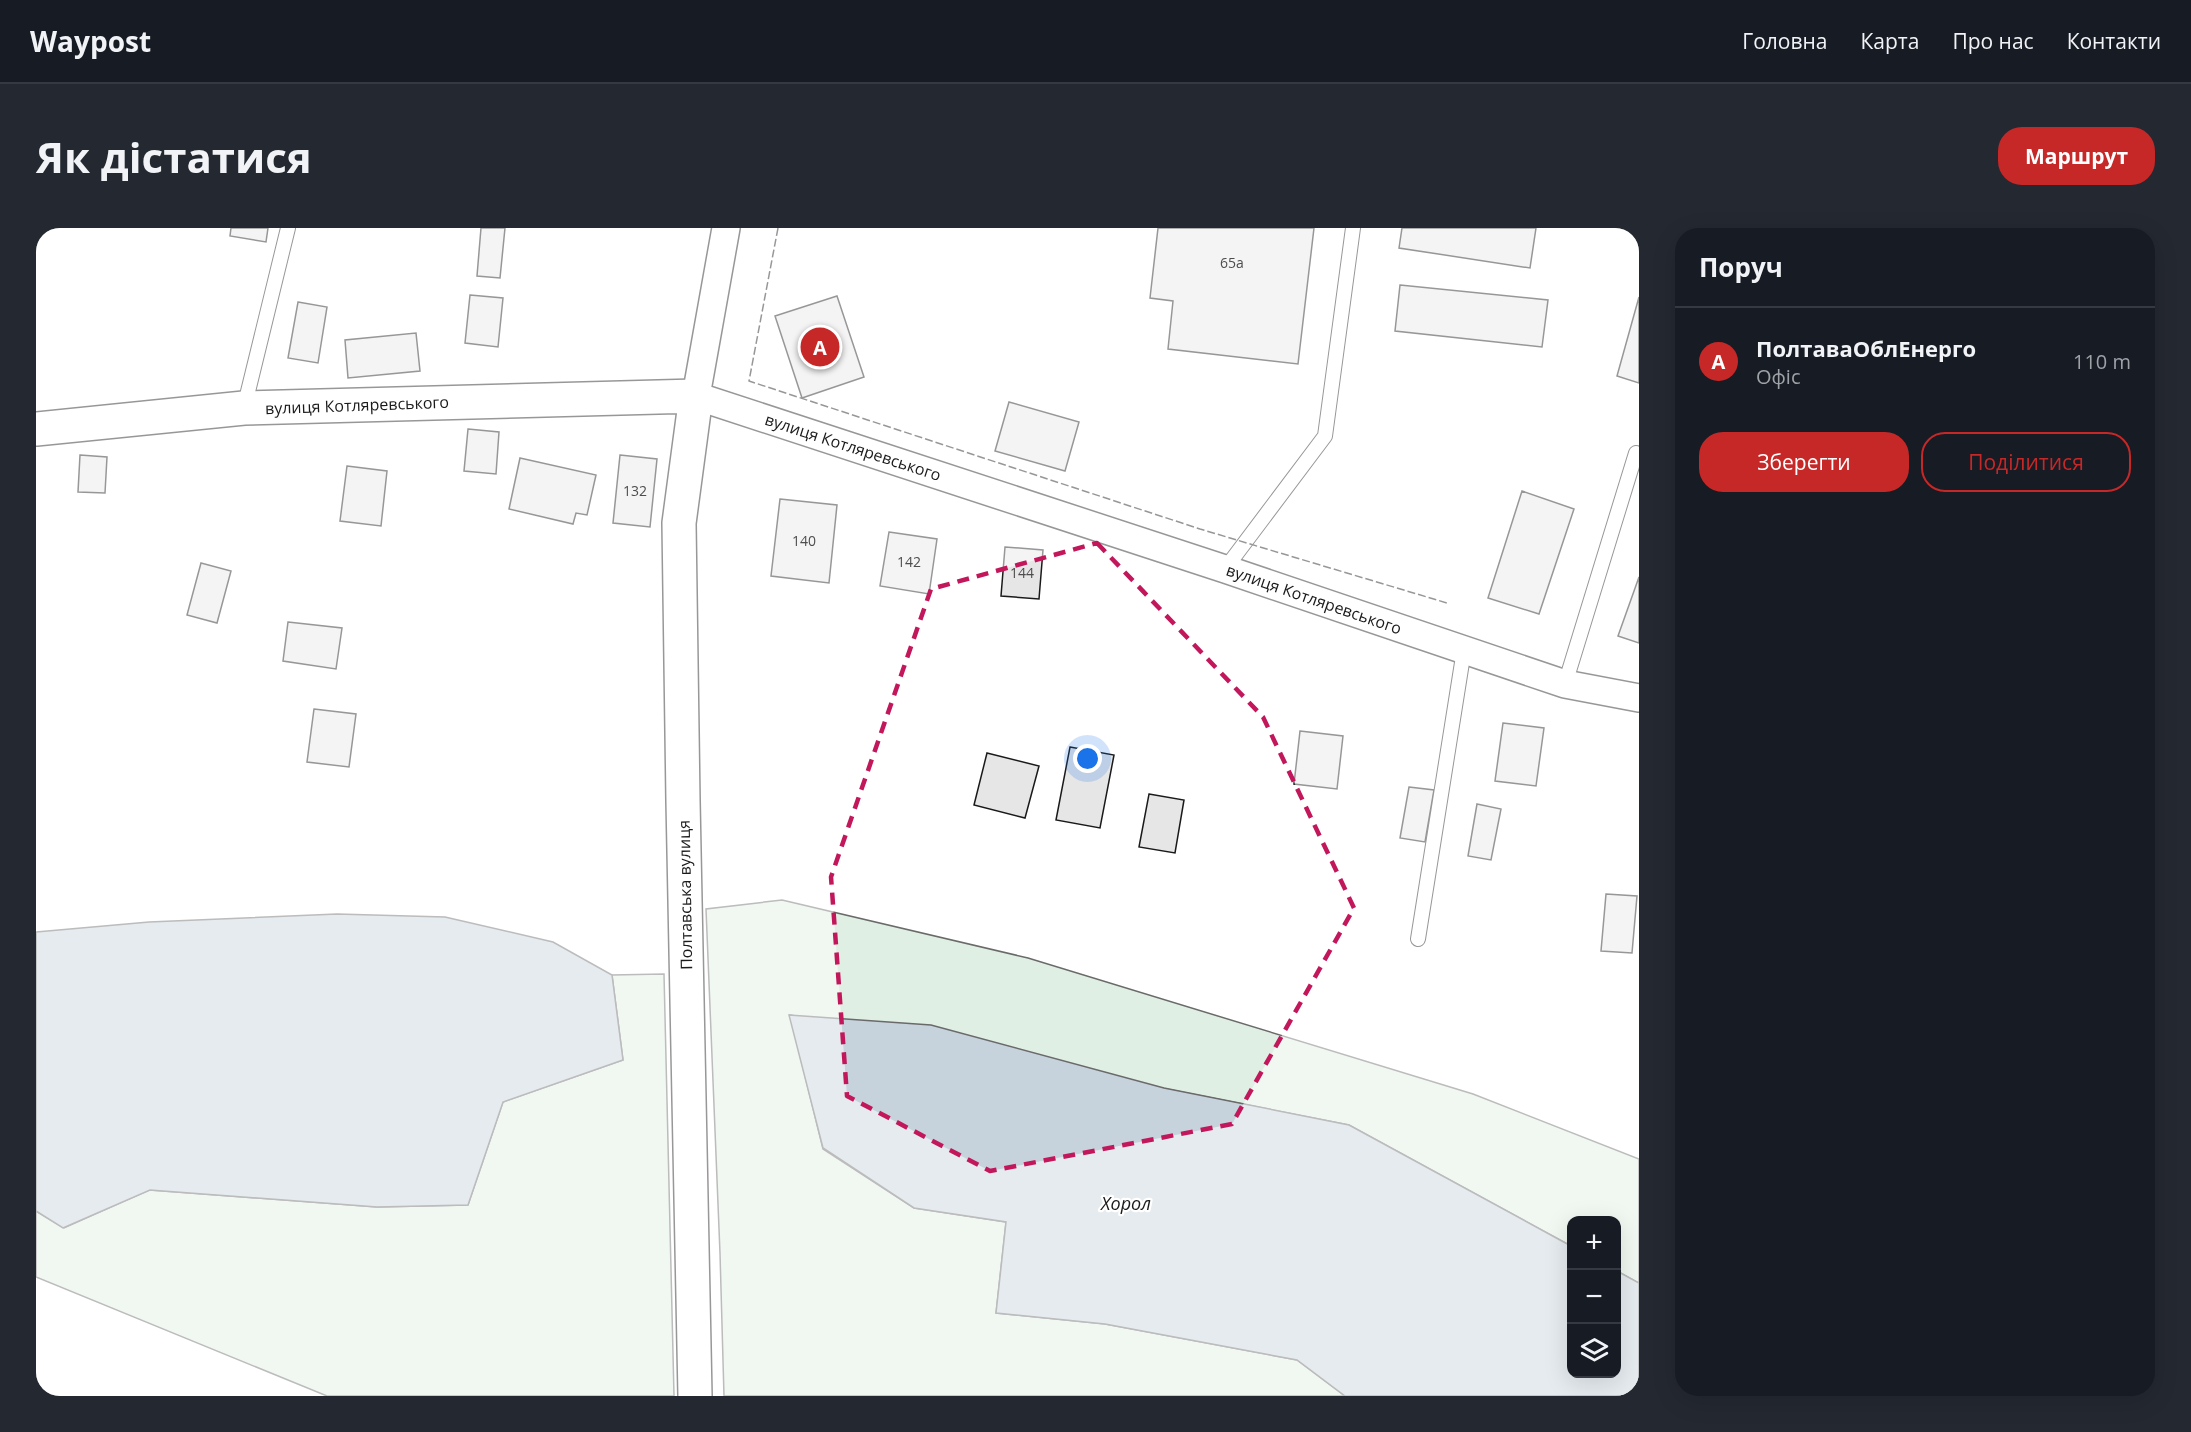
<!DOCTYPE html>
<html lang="uk">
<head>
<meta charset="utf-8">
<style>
	body { margin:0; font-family:"Open Sans",sans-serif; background:#242831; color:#f1f3f6 }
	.controls { position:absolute; right:18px; bottom:18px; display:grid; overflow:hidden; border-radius:12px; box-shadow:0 6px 24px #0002 }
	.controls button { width:54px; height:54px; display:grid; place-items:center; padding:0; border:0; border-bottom:2px solid #363941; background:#171b24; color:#f1f3f6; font:30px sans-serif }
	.you { position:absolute; left:1052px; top:531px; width:21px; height:21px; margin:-15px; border:4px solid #fff; border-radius:50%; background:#1a73e8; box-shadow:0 0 0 9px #1a73e833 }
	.badge { display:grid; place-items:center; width:39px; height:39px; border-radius:50%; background:#c62828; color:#fff; font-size:20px; font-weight:700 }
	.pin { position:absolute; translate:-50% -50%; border:3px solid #fff; box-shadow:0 2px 6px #0006 }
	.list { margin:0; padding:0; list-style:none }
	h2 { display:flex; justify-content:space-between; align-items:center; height:78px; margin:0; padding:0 24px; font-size:26px }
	h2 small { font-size:20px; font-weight:400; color:#9ea1a6 }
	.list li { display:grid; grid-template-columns:39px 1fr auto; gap:18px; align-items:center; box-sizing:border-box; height:108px; padding:0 24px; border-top:2px solid #363941 }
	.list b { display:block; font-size:22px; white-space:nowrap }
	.list p { margin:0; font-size:20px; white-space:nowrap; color:#9ea1a6 }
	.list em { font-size:20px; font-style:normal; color:#9ea1a6 }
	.actions { display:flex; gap:12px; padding:18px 24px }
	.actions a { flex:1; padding:14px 0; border:2px solid #c62828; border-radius:24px; text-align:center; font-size:21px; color:#c62828 }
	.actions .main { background:#c62828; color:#fff }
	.icon { flex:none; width:33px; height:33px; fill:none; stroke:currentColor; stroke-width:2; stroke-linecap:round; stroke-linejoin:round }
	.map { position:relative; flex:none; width:1603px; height:1168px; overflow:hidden; border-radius:24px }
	header { display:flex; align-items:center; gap:36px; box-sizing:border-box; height:84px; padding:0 30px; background:#171b24; border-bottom:2px solid #363941 }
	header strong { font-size:28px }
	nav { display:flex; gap:33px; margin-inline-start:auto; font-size:21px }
	.intro { display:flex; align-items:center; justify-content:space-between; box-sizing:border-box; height:144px; padding:0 36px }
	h1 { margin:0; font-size:42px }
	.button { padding:15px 27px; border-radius:24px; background:#c62828; color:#fff; font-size:21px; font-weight:700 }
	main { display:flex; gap:36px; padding:0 36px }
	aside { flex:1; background:#171b24; border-radius:24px; box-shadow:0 6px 24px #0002 }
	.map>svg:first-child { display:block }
	.green { fill:#e0efe3; stroke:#6a6a6a; stroke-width:1.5 }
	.water { fill:#c6d2dc; stroke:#6a6a6a; stroke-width:1.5 }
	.building { fill:#e6e6e6; stroke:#1a1a1a; stroke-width:1.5 }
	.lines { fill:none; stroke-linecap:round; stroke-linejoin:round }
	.lane-casing { stroke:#1a1a1a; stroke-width:16 }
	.street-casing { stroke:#1a1a1a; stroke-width:30 }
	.secondary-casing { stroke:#1a1a1a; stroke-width:36 }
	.lane { stroke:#fff; stroke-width:14 }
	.street { stroke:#fff; stroke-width:27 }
	.secondary { stroke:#fff; stroke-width:33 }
	.fence { stroke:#1a1a1a; stroke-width:1.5; stroke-dasharray:8 3; stroke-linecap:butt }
	.marked { fill:none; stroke:#c2185b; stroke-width:4.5; stroke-dasharray:12 8; stroke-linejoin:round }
	.labels { text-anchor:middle; stroke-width:4.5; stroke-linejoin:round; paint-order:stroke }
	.number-label { font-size:14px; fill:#4d4d4d }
	.street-label { font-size:16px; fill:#1a1a1a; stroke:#fff }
	.water-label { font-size:18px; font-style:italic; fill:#1a1a1a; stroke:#fff }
</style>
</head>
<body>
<header>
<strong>Waypost</strong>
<nav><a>Головна</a><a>Карта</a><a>Про нас</a><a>Контакти</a></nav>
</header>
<div class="intro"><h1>Як дістатися</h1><a class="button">Маршрут</a></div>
<main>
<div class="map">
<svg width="1603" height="1168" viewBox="0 0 1603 1168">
	<rect width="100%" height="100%" fill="#fff"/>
	<path class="green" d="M746,672L992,730L1437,866L1603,931V1055L1581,1043L1580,992H1536L1535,1018L1313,897L754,787L787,921L878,980L970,994L960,1085L1069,1096L1261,1132L1309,1168H688L684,1025L670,681Z
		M628,746L638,1168H291L0,1049V983L28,1000L113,962L341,979L432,977L467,874L587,832L576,747Z"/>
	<path class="water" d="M301,686L409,689L517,714L576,747L587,832L467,874L432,977L341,979L114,962L27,1000L0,983V704L113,694Z
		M753,787L895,797L1128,860L1313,897L1535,1018L1536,1146H1580L1581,1043L1603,1055V1168H1309L1261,1132L1069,1096L960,1085L970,994L878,980L787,920Z"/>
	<path class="building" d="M195,0H232L230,14L194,8Z
		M445,0H469L464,50L441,48Z
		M1122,0H1278L1262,136L1132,121L1137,73L1114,70Z
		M1366,0H1500L1494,40L1363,20Z
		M1364,57L1512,72L1506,119L1359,103Z
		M434,67L467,70L462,119L429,115Z
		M801,68L828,149L766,170L739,88Z
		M1603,69V155L1581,148Z
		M262,74L291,79L282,135L252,130Z
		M380,105L384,143L312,150L309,112Z
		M973,174L1043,194L1029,243L959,223Z
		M432,201L463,204L460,246L428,243Z
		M44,227L71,229L69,265L42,264Z
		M584,227L621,231L614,299L577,295Z
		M484,230L560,247L551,287L540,285L537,296L473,281Z
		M311,238L351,243L345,298L304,293Z
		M1486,263L1538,281L1503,386L1452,370Z
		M744,271L801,277L793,355L735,348Z
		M853,304L901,311L893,366L844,358Z
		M969,319L1007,322L1003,371L965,368Z
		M165,335L195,343L181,395L151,387Z
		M1603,349V415L1582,408Z
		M252,394L306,400L300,441L247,433Z
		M278,481L320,486L313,539L271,534Z
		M1467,495L1508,500L1500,558L1459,553Z
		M1264,503L1307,508L1301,561L1258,556Z
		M1034,519L1078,527L1064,600L1020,592Z
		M951,525L1003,538L989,590L938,577Z
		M1373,559L1398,562L1389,614L1364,610Z
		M1113,566L1148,572L1139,625L1103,619Z
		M1441,576L1465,581L1455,632L1432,628Z
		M1570,666L1601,668L1596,725L1565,723Z"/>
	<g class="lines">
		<g class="lane-casing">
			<path id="lane" d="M208,180L252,0
				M1189,341L1289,208L1317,0
				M1529,456L1600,225
				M1382,711L1428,422"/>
		</g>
		<g class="street-casing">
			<path id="street" d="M690,0L660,168L1189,341L1529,456L1603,470"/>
		</g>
		<g class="secondary-casing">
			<path id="secondary" d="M0,201L208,180L660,168L643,295L647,573L659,1168"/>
		</g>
		<use href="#lane" class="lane"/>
		<use href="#street" class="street"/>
		<use href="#secondary" class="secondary"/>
		<path class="fence" d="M742,0L713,153L1164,301L1411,375"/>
	</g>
	<path d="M0 0H1603V1168H0ZM1061,315L1227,489L1318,680L1196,896L954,943L811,868L795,649L895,361Z" fill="#fff" fill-opacity=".55" fill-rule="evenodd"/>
	<path class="marked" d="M1061,315L1227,489L1318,680L1196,896L954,943L811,868L795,649L895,361Z"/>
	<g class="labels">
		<g class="number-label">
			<text x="1196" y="40">65а</text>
			<text x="599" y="268">132</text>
			<text x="768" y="318">140</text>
			<text x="873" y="339">142</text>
			<text x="986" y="350">144</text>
		</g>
		<g class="street-label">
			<text transform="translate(321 177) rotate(-2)" y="6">вулиця Котляревського</text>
			<text transform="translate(817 219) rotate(18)" y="6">вулиця Котляревського</text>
			<text transform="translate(1278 371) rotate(19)" y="6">вулиця Котляревського</text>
			<text transform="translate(649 667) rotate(-91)" y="6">Полтавська вулиця</text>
		</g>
		<g class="water-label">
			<text x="1090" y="982">Хорол</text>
		</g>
	</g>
</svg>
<div class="controls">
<button>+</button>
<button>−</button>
<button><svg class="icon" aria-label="layers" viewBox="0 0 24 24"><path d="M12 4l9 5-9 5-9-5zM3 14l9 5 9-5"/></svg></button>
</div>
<div class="you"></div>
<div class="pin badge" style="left:784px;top:119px">A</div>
</div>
<aside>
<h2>Поруч<small></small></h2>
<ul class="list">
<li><span class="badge">A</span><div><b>ПолтаваОблЕнерго</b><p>Офіс</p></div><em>110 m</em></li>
</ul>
<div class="actions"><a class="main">Зберегти</a><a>Поділитися</a></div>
</aside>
</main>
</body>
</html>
